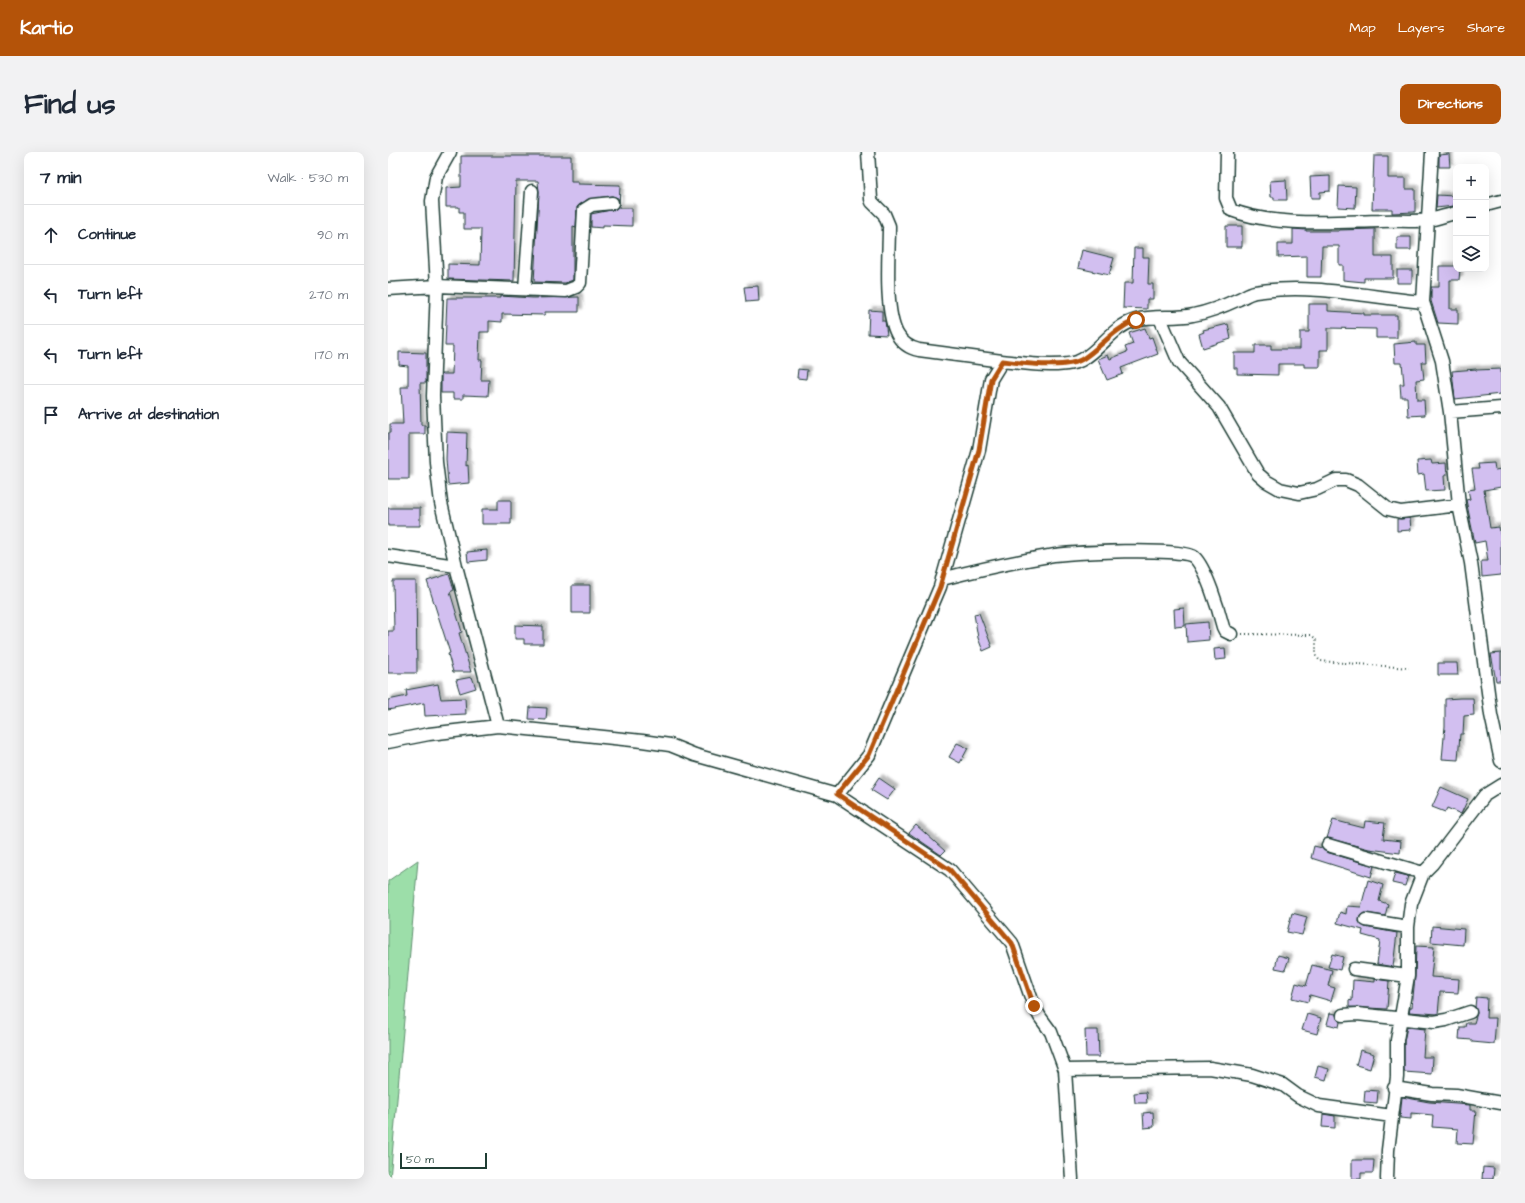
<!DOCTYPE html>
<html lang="en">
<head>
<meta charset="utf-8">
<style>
	body { margin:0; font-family:"Architects Daughter",sans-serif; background:#f2f2f3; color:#1f2937 }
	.controls { position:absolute; right:12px; top:12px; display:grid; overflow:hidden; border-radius:8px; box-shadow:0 4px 16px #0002 }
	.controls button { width:36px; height:36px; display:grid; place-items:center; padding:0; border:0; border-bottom:1px solid #e0e1e3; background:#fff; color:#1f2937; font:20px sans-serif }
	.scale { position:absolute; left:12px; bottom:10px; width:87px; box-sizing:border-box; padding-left:4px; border:2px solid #1f3d34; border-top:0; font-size:11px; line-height:14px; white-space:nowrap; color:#1f3d34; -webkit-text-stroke:3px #fff; paint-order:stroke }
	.stop { position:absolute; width:12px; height:12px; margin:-9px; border:3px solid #b45309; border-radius:50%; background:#fff }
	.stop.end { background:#b45309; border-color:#fff; box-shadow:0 1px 4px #0008 }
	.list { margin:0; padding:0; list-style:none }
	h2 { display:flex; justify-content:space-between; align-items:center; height:52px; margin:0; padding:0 16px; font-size:17px }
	h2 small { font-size:13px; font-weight:400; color:#747a83 }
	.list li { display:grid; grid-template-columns:26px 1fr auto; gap:12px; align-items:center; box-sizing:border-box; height:60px; padding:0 16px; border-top:1px solid #e0e1e3 }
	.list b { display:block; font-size:15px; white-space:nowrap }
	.list em { font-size:13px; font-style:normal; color:#747a83 }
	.icon { flex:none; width:22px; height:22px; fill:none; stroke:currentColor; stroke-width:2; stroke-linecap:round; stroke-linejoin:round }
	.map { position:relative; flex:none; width:1113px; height:1027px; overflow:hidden; border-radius:8px }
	header { display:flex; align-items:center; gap:24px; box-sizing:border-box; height:56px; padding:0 20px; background:#b45309; color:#fff }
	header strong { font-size:19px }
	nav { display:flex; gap:22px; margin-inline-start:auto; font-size:14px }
	.intro { display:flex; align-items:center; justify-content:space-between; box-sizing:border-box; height:96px; padding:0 24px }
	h1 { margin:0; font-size:28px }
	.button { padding:10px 18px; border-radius:8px; background:#b45309; color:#fff; font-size:14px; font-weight:700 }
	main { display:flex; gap:24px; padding:0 24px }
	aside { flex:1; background:#fff; border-radius:8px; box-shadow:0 4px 16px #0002 }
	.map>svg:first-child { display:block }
	.green { fill:#9cdea9; stroke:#5e8e6e }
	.building { fill:#d2bff0; stroke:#1f3d34; filter:url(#shadow) }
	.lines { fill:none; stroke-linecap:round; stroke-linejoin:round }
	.street-casing { stroke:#1f3d34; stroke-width:15 }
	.path { stroke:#1f3d34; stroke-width:2; stroke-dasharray:1 3; stroke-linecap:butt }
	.street { stroke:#fff; stroke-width:12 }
	.route { stroke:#b45309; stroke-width:5 }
</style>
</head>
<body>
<header>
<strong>Kartio</strong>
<nav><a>Map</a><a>Layers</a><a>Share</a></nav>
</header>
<div class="intro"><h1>Find us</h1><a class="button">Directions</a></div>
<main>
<aside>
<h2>7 min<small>Walk · 530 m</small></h2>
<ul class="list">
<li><svg class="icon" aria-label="ahead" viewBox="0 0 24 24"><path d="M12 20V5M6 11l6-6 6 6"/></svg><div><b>Continue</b></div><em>90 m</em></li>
<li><svg class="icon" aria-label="left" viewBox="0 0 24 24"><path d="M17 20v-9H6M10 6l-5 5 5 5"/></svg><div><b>Turn left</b></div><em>270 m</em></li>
<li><svg class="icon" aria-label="left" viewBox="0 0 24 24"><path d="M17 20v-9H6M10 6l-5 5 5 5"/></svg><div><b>Turn left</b></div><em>170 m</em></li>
<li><svg class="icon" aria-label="arrive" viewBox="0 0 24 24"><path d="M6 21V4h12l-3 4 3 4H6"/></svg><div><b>Arrive at destination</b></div></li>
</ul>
</aside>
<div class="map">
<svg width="1113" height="1027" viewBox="0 0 1113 1027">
	<defs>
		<filter id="shadow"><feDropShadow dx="3.5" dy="-3.5" stdDeviation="1" flood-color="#0004"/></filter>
	</defs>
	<rect width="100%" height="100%" fill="#fff"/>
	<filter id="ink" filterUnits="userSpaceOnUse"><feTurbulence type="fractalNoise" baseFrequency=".025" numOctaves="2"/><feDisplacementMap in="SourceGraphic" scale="8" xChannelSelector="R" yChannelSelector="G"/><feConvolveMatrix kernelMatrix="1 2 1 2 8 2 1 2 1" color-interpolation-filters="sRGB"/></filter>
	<g filter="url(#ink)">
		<path class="green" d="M30,708L2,1027H0V729Z"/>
		<path class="building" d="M1061,2L1062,15H1051V3Z
			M73,4H183V30H190V32L232,33L231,56H244V74L215,73V76L203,75V62L228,57L231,51L230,46L224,44L200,47L189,55L188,75L185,74V128L177,131L146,130L151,40L150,29H128L126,129L60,127V112L92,113L93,77H76V60H71V55H58V36L73,35Z
			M986,4H1000V26H1018V37H1027V60L1004,61V57H984Z
			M942,24V39L932,40V46H923L922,25Z
			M898,28L899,48H886V45H883L882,29Z
			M951,34L968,35L967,56L950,55Z
			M1049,43L1066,44V54L1048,56Z
			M838,74H854V95H838Z
			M905,77L918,78V79H951V78L987,77V105H1005V126H976V130L955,128V113H951V94H934L933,125H919V104L890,105V92H905Z
			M1009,85H1023V98H1009Z
			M746,96H755V105H761L760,132H765V147H759V157L735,156L736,131H745Z
			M694,98L726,106L721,123L690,116Z
			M1051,114H1068V117H1072L1071,128H1062V157H1070V172L1050,171L1043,149V135H1051Z
			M1009,118H1024V131H1009Z
			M370,134L371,149L358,150L356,135Z
			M112,144L145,146L191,145V160H157V163L114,162V170L101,169V180H92L91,208H94L93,228H101L100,244L75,243V247H65V241H53V222H64L65,194H57L59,146H112Z
			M921,152H940V159L976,161V163H1009V186H988V177L940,176V198H932V215H916V212H890V223L849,222V216H846V201H867V193H883V197H912V180H921Z
			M481,158L494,159V169H497L499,183L480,182Z
			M840,172L843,187L815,196L811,182L816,180L815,178Z
			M757,176L761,186L764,185L770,202L733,216L735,222L719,228L710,207L720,203L722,207L739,200L737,195L745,192L741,181Z
			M1028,190V193H1037L1038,210H1034L1036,227L1028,228L1029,248H1036L1037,263L1020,264L1019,245H1013L1012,232H1016L1014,211H1007L1006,192Z
			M11,200L38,201V231H32L33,273H37V282H21V327H0V281H2V272H15L13,235H20V214L11,213Z
			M410,217L419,218L418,227L409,226Z
			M1088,217V218L1113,217V242L1067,247L1064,219Z
			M59,280L79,281L78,314L80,313L81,331L60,333L58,307Z
			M1043,308L1044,312L1058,311L1059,323L1056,324L1057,338L1038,339L1036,322L1030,323L1029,309Z
			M1106,311L1107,318L1113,317V335L1096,338L1102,376L1111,375L1113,387V423L1094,425L1093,409H1100L1097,389L1087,391L1078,348L1082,347L1080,338L1087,337L1084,317H1091L1090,312Z
			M110,348H123V372H94V357H110Z
			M0,356H32V374H0Z
			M1022,366L1023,378L1009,379V367Z
			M99,398V408L80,410L79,400Z
			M61,422L66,438L62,440L74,480L71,481L83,520H65L60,502L62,501L39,429Z
			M5,429H28L29,521H0V479H6Z
			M184,433H202V461H184Z
			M796,456L797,474L787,475L786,457Z
			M591,461L604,495L595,499L590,486L586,462Z
			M820,470L821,488L799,490L798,472Z
			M127,473L155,474V492H136V487H127Z
			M837,496L838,507L827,508L826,497Z
			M1113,501V529H1108L1103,502Z
			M1050,511H1069L1070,523H1050Z
			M84,525L88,536L72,541L68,528Z
			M50,532L53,547L77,546L78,562L37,564L36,551L0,558V548L19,544L18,538Z
			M1072,546H1085L1086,563L1076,564L1075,582H1072L1070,608L1054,607L1057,574V547Z
			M142,555L159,556L158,568L141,567Z
			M569,591L580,596L572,611L561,605Z
			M491,626L507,637L499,648L483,638Z
			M1053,635L1080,647L1073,662L1059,656L1057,660L1044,655Z
			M945,668L976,676L977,669L997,671L995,687L1013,689L1012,701L981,697L939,686Z
			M528,673L557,699L553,703L521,681Z
			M926,694L934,696L938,700L986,714L983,725L923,706Z
			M1007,721L1020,724L1017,734L1004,731Z
			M980,728L995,733L991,749L1000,752L997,764L976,761L972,764L971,770L977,775L1009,781L1005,815L989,812L992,788L974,783L975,778L949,771L952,760L958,762L959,754L973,755Z
			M904,761L919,765L914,783L899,780Z
			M1044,774L1076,777L1075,793L1043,790Z
			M1028,794L1046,795L1043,825L1071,827L1070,841L1052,840L1050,862L1021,860L1022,855H1024L1027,825Z
			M944,802L955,805L952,818L940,815Z
			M890,803L901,806L897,818L887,816Z
			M924,813L944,818L940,834L947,836L943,849L922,843L920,850L904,846L908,831L918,834Z
			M987,827L1001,829L999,857L961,855V848L964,849L965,828L987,830Z
			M1088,845L1099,846L1098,866H1108L1106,892L1084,890V888L1071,887L1072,875H1077L1078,871H1086L1089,861L1087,855Z
			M942,861L948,862L949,867L952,870L951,875L939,872Z
			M919,862L933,866L929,882L914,878Z
			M1019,875L1037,877L1035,905H1045L1044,922L1016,920V889Z
			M697,878H710L711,905H698Z
			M972,898L986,902L982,917L968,913Z
			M930,914L941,917L938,928L927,925Z
			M977,938L990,939L989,951L976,950Z
			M758,940L759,951H747L746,941Z
			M1014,945L1041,950L1082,953V958H1088L1085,992L1069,991L1070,977L1044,975L1045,963L1023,961V967L1012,966Z
			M765,960L766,975L756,976L755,961Z
			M935,962L947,964V976L934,975Z
			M964,1008H986L985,1021H973V1027H964Z
			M1095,1015L1106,1016L1105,1027H1094Z"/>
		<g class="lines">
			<g class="street-casing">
				<path id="street" d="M62,0L48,25L44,49L49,134L45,244L48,310L53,351L68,414L110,574
					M480,0L483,47L484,50L496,62L501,74C501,103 496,157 509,182C514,191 521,196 531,198L614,209
					M839,0L838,46L843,58C887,75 945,70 992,69C1008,68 1025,70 1041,68C1050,66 1059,63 1068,61
					M1044,0L1035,150L1054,209L1062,260L1071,353L1083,411L1103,563L1113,609
					M1098,53L1113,49
					M0,137L49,134L178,139L188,135L192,131L196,58L204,53L224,51
					M137,137L144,39
					M772,166L791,210L831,255L870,322L878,329L892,337L911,341L929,337L948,328H958L970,333L1000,357L1013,360L1071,353
					M1062,260L1113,256
					M0,404L68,414
					M554,427C589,418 625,410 661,404C680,400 794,395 806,405C818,416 831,459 835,475L837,479L843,482
					M0,590L41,582L110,574L254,589L282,593L307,603L449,643L562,718L624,791L646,854L652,865L663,880L677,918L684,1027
					M449,643L481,603L552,435L591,298L603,227L614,209C634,211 678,218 695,207C714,196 725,174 748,168C766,163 787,167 805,163C821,160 836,154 851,147C856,145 861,141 867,140C924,131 979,145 1035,150
					M940,693L1035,721
					M978,768L1020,775
					M966,817L1020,824
					M955,863L969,862L1046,870L1058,868L1082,860
					M677,918L822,916L864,923L895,933L910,944L931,954L1004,964
					M1006,936L1044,942L1068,943L1113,951
					M999,1027L1000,998L1009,925V888L1020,824V775L1023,752L1035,721L1044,712L1097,643L1113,633"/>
			</g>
			<path class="path" d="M854,482L923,483L928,487V504L932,509L1021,516"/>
			<use href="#street" class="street"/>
		</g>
	</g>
	<g class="lines" filter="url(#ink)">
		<path class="route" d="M646,854L624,791L562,718L449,642L481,603L552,435L591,298L603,227L614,209C634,211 680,218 696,206C716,192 725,178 748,168"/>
	</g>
</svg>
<div class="controls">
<button>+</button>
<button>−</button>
<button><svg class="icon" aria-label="layers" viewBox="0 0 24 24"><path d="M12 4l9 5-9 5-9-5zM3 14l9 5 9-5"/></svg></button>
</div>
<div class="scale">50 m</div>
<div class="stop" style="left:748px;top:168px"></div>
<div class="stop end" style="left:646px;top:854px"></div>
</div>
</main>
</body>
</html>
